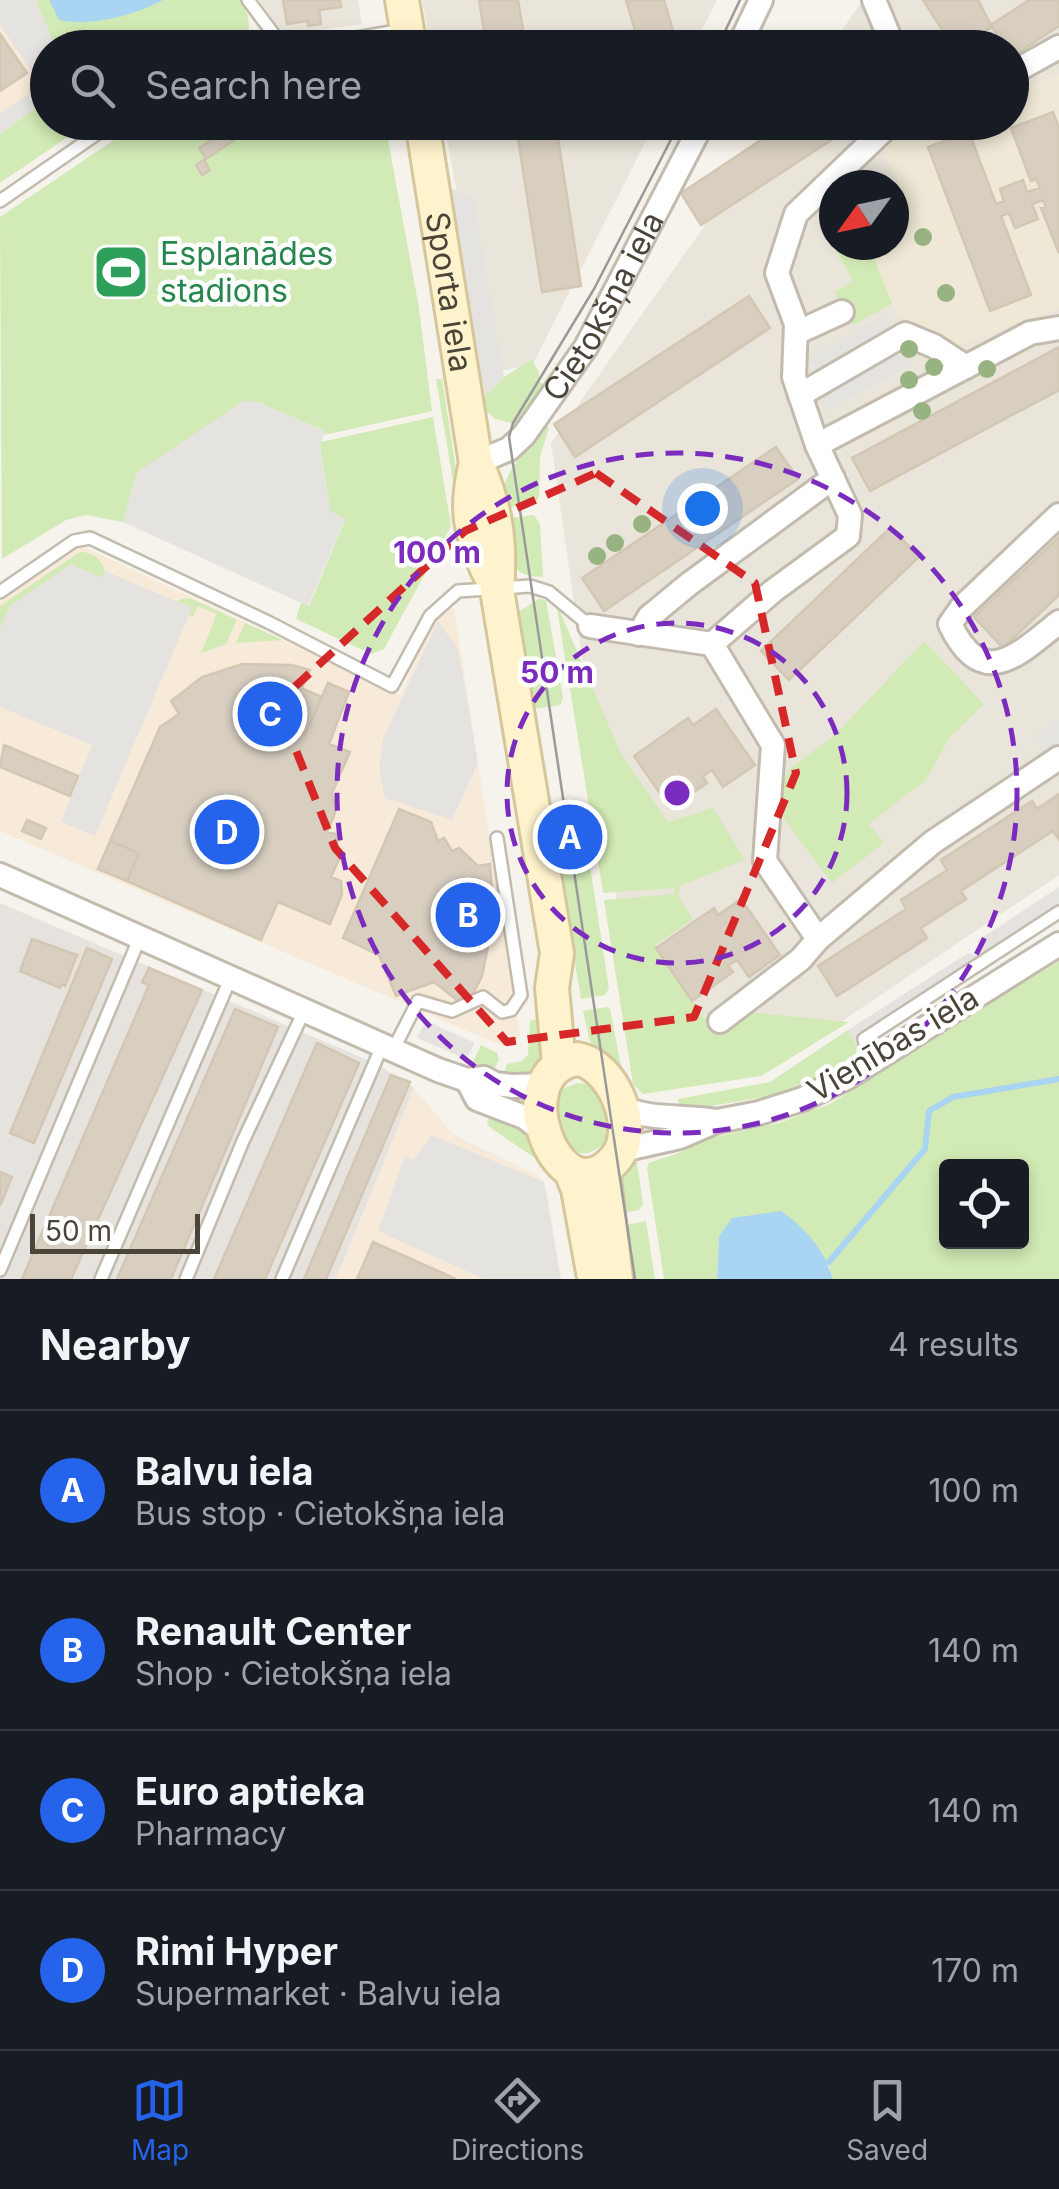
<!DOCTYPE html>
<html lang="en">
<head>
<meta charset="utf-8">
<style>
	body { margin:0; font-family:Inter,sans-serif; background:#242831; color:#f1f3f6 }
	.controls { position:absolute; right:30px; bottom:30px; display:grid; overflow:hidden; border-radius:10px; box-shadow:0 5px 15px #0003 }
	.controls button { width:90px; height:90px; display:grid; place-items:center; padding:0; border:0; border-bottom:2px solid #363941; background:#171b24; color:#f1f3f6; font:50px sans-serif }
	.compass { position:absolute; left:819px; top:170px; width:90px; height:90px; border-radius:50%; background:#171b24; box-shadow:0 5px 15px #0003; rotate:237deg }
	.scale { position:absolute; left:30px; bottom:25px; width:170px; box-sizing:border-box; padding-left:10px; border:5px solid #4b4439; border-top:0; font-size:28px; line-height:35px; white-space:nowrap; color:#4b4439; -webkit-text-stroke:8px #fff; paint-order:stroke }
	.you { position:absolute; left:702px; top:508px; width:35px; height:35px; margin:-25px; border:8px solid #fff; border-radius:50%; background:#1a73e8; box-shadow:0 0 0 15px #1a73e833 }
	.badge { display:grid; place-items:center; width:65px; height:65px; border-radius:50%; background:#2563eb; color:#fff; font-size:32px; font-weight:700 }
	.pin { position:absolute; translate:-50% -50%; border:5px solid #fff; box-shadow:0 2px 10px #0006 }
	.list { margin:0; padding:0; list-style:none }
	h2 { display:flex; justify-content:space-between; align-items:center; height:130px; margin:0; padding:0 40px; font-size:42px }
	h2 small { font-size:32px; font-weight:400; color:#9ea1a6 }
	.list li { display:grid; grid-template-columns:65px 1fr auto; gap:30px; align-items:center; box-sizing:border-box; height:160px; padding:0 40px; border-top:2px solid #363941 }
	.list b { display:block; font-size:38px; white-space:nowrap }
	.list p { margin:0; font-size:32px; white-space:nowrap; color:#9ea1a6 }
	.list em { font-size:32px; font-style:normal; color:#9ea1a6 }
	.icon { flex:none; width:55px; height:55px; fill:none; stroke:currentColor; stroke-width:2; stroke-linecap:round; stroke-linejoin:round }
	.map { position:relative; flex:none; width:1059px; height:1279px; overflow:hidden }
	.search { position:absolute; background:#171b24; box-shadow:0 5px 15px #0003; left:30px; right:30px; top:30px; height:110px; display:flex; align-items:center; gap:25px; box-sizing:border-box; padding:0 35px; border-radius:55px; color:#9ea1a6; font-size:38px }
	.sheet { height:770px; background:#171b24 }
	nav { display:flex; justify-content:space-around; align-items:center; box-sizing:border-box; height:140px; border-top:2px solid #363941; background:#171b24; font-size:28px; color:#9ea1a6 }
	nav a { display:grid; justify-items:center; gap:5px }
	nav .on { color:#2563eb }
	.map>svg:first-child { display:block }
	.residential { fill:#eae5da; fill-rule:evenodd }
	.commercial { fill:#f7ead8 }
	.industrial { fill:#e6e2dd }
	.education { fill:#efe8d6 }
	.green { fill:#d2eab5; fill-rule:evenodd }
	.parking { fill:#e5e3e0 }
	.water { fill:#a9d4f2 }
	.lines { fill:none; stroke-linecap:round; stroke-linejoin:round }
	.stream { stroke:#a9d4f2; stroke-width:6 }
	.building { fill:#d8cfc1; stroke:#d3c7b4; stroke-width:2.5 }
	.lane-casing { stroke:#c2bbae; stroke-width:16 }
	.street-casing { stroke:#c2bbae; stroke-width:28 }
	.secondary-casing { stroke:#d6c79b; stroke-width:38 }
	.lane { stroke:#fff; stroke-width:11 }
	.street { stroke:#fff; stroke-width:22 }
	.secondary { stroke:#fff3cd; stroke-width:32 }
	.tram { stroke:#9a9a9a; stroke-width:2.5 }
	.tree { fill:#97b381 }
	.marked { fill:none; stroke:#d62828; stroke-width:8; stroke-dasharray:20 12; stroke-linejoin:round }
	.ring { fill:none; stroke:#7b2cbf; stroke-width:5; stroke-dasharray:18 12 }
	.labels { text-anchor:middle; stroke-width:9; stroke-linejoin:round; paint-order:stroke }
	.leisure-label { font-size:32px; fill:#27864d; stroke:#fff; text-anchor:start }
	.street-label { font-size:32px; fill:#4b4439; stroke:#fff }
	.centre { fill:#7b2cbf; stroke:#fff; stroke-width:5 }
	.ring-label { font-size:30px; text-anchor:middle; font-weight:bold; fill:#7b2cbf; stroke:#fff; stroke-width:9; stroke-linejoin:round; paint-order:stroke }
</style>
</head>
<body>
<div class="map">
<svg width="1059" height="1279" viewBox="0 0 1059 1279">
	<rect width="100%" height="100%" fill="#f6f3ec"/>
	<path class="residential" d="M259,0H358L362,24L284,35Z
		M422,0H717L693,48L431,47Z
		M863,0H1059V875L762,1075L644,1089L551,443L777,123L1012,122V48L830,47ZM834,185H894V245H834Z
		M444,123H655L533,364L490,373Z"/>
	<path class="commercial" d="M0,0H36L55,47L48,48L47,100L0,134Z
		M82,546L400,695L435,619L454,608L520,1035L508,1048L0,831V601Z
		M414,1088L454,1135L538,1176L548,1195L560,1279H336Z"/>
	<path class="industrial" d="M0,903L377,1064L414,1088L336,1279H0Z"/>
	<path class="education" d="M1059,74V308L957,346L896,314L869,245H894V191L899,187L879,142L930,123L1012,122V92Z"/>
	<path class="green" d="M36,0H240L248,16L249,29C216,58 101,47 55,47Z
		M47,100L48,122L88,123L0,183V134Z
		M139,123L153,139L176,123H385L419,308L432,411L324,435L325,431L255,401L137,472L123,522L86,515L66,520L2,559L0,217Z
		M834,239V245H869L892,304L853,325L835,292L853,281L831,241Z
		M532,359L539,373V382L546,385L519,425L495,419L484,409L485,395L504,377Z
		M436,379H442L463,514L458,511Z
		M433,417L451,526L384,649L371,654L296,619L301,603L309,606L345,520L330,511L320,446L321,442Z
		M546,427H549L540,457L539,497L535,502L502,509C499,472 524,455 546,427Z
		M534,515L540,524L543,577C502,576 509,552 503,519Z
		M80,552C93,552 101,559 105,571L102,578L10,606L0,629V606Z
		M184,598L192,599L237,620L226,644L201,653L217,614L198,606L193,617L189,615L192,608L177,601Z
		M538,599L546,600L563,698L560,705L533,709L517,613Z
		M556,602L620,752L668,822L713,808L745,860L680,886L679,898L693,919L655,945L709,1025L726,1027L747,1012L849,1022L761,1076L643,1094L633,1084L604,900L674,894L675,888L603,893Z
		M245,623L283,640L236,643Z
		M924,641L984,704L950,737L925,781L869,824L884,843L832,883L778,811L782,783L792,767L835,735Z
		M582,860L590,866L609,988L605,995L581,999L558,864Z
		M1059,961V1279H833L828,1262L719,1236L717,1279H664L647,1168L649,1163L687,1150V1143L779,1123L830,1104ZM946,1166H1022V1242H946Z
		M607,1007L610,1008L625,1088L590,1042L583,1011Z
		M548,1016L545,1064L530,1077L503,1076L507,1064L522,1061L528,1055L530,1021Z
		M848,1030L857,1044L856,1054L816,1080L772,1096L680,1111L678,1099L770,1082Z
		M481,1045L497,1053L499,1059L493,1072L473,1062Z
		M577,1083L590,1084L602,1092L608,1129L606,1141C569,1179 548,1120 560,1090Z
		M489,1113L528,1128L550,1168L492,1129L487,1124Z
		M636,1156L643,1204L639,1210L616,1214L614,1170Z
		M646,1221L655,1279H624L616,1227Z"/>
	<path class="parking" d="M0,0H36L55,47L48,48L47,100L0,134V114L41,85L0,25Z
		M447,186L474,200L504,377L485,395Z
		M885,315L912,364L826,411L817,395L816,372L808,358Z
		M243,401H255L325,431L320,446L330,511L345,519L308,606L123,522L137,472Z
		M71,564L102,578L105,571L192,608L95,836L61,822L92,745L0,707V629L10,606Z
		M438,621L458,649L478,763L452,820L385,798L379,768L383,739Z
		M1059,719V749L1044,759L1036,735Z
		M1059,887V920L858,1049L848,1030L968,953L977,955L982,948L977,941Z
		M426,1021L475,1043L466,1059L417,1038Z
		M431,1135L544,1182L561,1279H484L378,1231L405,1155L414,1160Z"/>
	<path class="water" d="M49,0H163C134,15 92,27 59,20Z
		M781,1211C806,1229 824,1249 833,1279H717L719,1236L732,1218Z"/>
	<g class="lines">
		<path class="stream" d="M829,1262L925,1149L929,1111L953,1097L1059,1079"/>
	</g>
	<path class="building" d="M283,0H340L341,7L319,10L321,24L308,26V21L287,24Z
		M479,0H518L526,48H487Z
		M626,0H664L678,48H640Z
		M923,0H978L992,27L960,48H954Z
		M1029,0H1059V26L1012,57V48H1005L991,25Z
		M0,34L27,73L0,91Z
		M1053,112L1059,128V253L1041,208L1046,207L1043,200L1032,204L1038,219L1015,228L1009,213L1001,216L1031,295L990,311L928,147L969,132L996,204L1004,201L1000,189L1023,180L1027,192L1040,188L1036,179L1031,181L1011,128Z
		M500,122H538L539,128L501,135Z
		M788,122H859L701,225L681,193Z
		M556,126L581,286L542,292L517,132Z
		M230,127L237,138L206,159L199,148Z
		M204,160L210,170L202,175L196,165Z
		M749,296L770,328L575,457L554,424Z
		M1059,347V390L870,491L852,458Z
		M776,447L798,479L604,611L582,578Z
		M891,527L919,557L789,680L761,651Z
		M1059,537V595L1003,648L974,617Z
		M242,664L292,665L310,670L285,726L305,735L328,683L349,692L329,744L350,752L332,793L335,813L327,832L336,834L339,859L331,877L341,881L342,894L330,924L278,902L261,940L127,881L139,853L110,841L160,727L179,714L171,701L202,677Z
		M301,688L322,697L305,735L285,726Z
		M716,709L755,765L723,787L712,770L703,776L707,783L670,808L634,756L688,718L693,725Z
		M4,745L78,776L70,796L0,767Z
		M1059,794V840L1053,831L961,891L966,899L921,928L927,938L837,996L818,966L906,909L901,900L947,870L941,860L1032,801L1037,809Z
		M399,809L431,822L438,841L444,838L452,851L459,848L478,866L490,864L494,917L482,976L473,994L462,1004L434,982L396,996L379,955L343,938Z
		M27,820L46,828L41,839L22,831Z
		M110,841L139,853L127,881L98,869Z
		M741,899L780,955L749,977L737,960L728,966L733,972L692,1001L656,948L714,908L718,915Z
		M32,939L77,955L65,986L62,984L60,988L20,971Z
		M87,948L112,959L34,1143L10,1133Z
		M149,968L202,990L71,1279H22L149,985L142,982Z
		M235,1009L278,1027L171,1279H117Z
		M317,1043L359,1063L265,1279H214Z
		M391,1075L410,1082L326,1279H304Z
		M0,1172L12,1177L0,1206Z
		M373,1242L456,1279H357Z"/>
	<g class="lines">
		<g class="lane-casing">
			<path id="lane" d="M248,0L284,48
				M298,48L403,30
				M0,201L114,122
				M0,592L74,541L90,538L268,622L392,686L430,616L458,591L530,586L549,592L590,626
				M393,1050L418,1001L452,1011L483,997L502,1012L511,1010L521,995L497,838
				M870,1062L864,1039L1059,912
				M0,1270L140,937
				M101,1279L231,977
				M186,1279L243,1141L305,1009
				M282,1279L382,1046"/>
		</g>
		<g class="street-casing">
			<g id="street">
				<path d="M874,0L894,48"/>
				<path d="M738,48L761,0"/>
				<path d="M1012,73L1059,47"/>
				<path d="M796,333L842,312"/>
				<path d="M800,395L905,334L934,346L966,367"/>
				<path d="M817,445L1030,333L1059,328"/>
				<path id="s1" d="M476,463L509,449L524,435L586,347L703,122"/>
				<path d="M1059,515L962,607L950,624C982,692 1018,655 1059,622"/>
				<path d="M590,626L712,644L773,745L765,861L818,939"/>
				<path d="M639,634L649,617L689,584L833,478"/>
				<path d="M712,644L773,591L848,536L850,515L817,445L794,377L796,324L777,273L796,214L892,122"/>
				<path d="M0,875L438,1070L467,1080L484,1078L495,1084L512,1086L545,1085"/>
				<path d="M720,1021L801,959L818,939L933,842L1059,758"/>
				<path d="M467,1080L477,1099L524,1117L543,1131"/>
				<path d="M621,1107C652,1121 684,1115 717,1121"/>
				<path d="M622,1150L680,1137L717,1121L759,1113L803,1099L848,1077L1059,944"/>
			</g>
		</g>
		<g class="secondary-casing">
			<g id="secondary">
				<path d="M402,0L410,48"/>
				<path id="s2" d="M422,122L476,463C496,505 501,544 497,590L557,953L552,988L559,1064"/>
				<path d="M476,463C465,507 469,531 489,573"/>
				<path d="M577,1059C613,1064 640,1129 616,1158C560,1226 500,1071 577,1059Z"/>
				<path d="M603,1171L616,1279"/>
				<path d="M572,1174L578,1189L593,1272"/>
			</g>
		</g>
		<use href="#lane" class="lane"/>
		<use href="#street" class="street"/>
		<use href="#secondary" class="secondary"/>
		<path class="tram" d="M717,48L740,0
			M635,1279L509,437L513,423L594,289L680,122"/>
	</g>
	<g class="tree">
		<circle cx="923" cy="237" r="9"/>
		<circle cx="946" cy="293" r="9"/>
		<circle cx="909" cy="349" r="9"/>
		<circle cx="934" cy="367" r="9"/>
		<circle cx="987" cy="369" r="9"/>
		<circle cx="909" cy="380" r="9"/>
		<circle cx="922" cy="411" r="9"/>
		<circle cx="642" cy="524" r="9"/>
		<circle cx="615" cy="543" r="9"/>
		<circle cx="597" cy="556" r="9"/>
	</g>
	<path class="marked" d="M596,473L755,583L796,773L694,1017L507,1042L335,848L277,703L465,531Z"/>
	<g class="ring">
		<circle cx="677" cy="793" r="170"/>
		<circle cx="677" cy="793" r="340"/>
	</g>
	<defs>
		<g id="stadium-square" transform="scale(2.875)"><rect x="-9" y="-9" width="18" height="18" rx="4" fill="#2e9e5b" stroke="#fff"/><path d="M0-5a6.5 5 0 1 0 0 10a6.5 5 0 1 0 0-10ZM-3.5-1.8h7v3.6h-7Z" fill="#fff"/></g>
	</defs>
	<g fill-rule="evenodd">
		<use href="#stadium-square" x="121" y="272"/>
	</g>
	<g class="labels">
		<g class="leisure-label">
			<text x="160" y="265">Esplanādes<tspan x="160" dy="37">stadions</tspan></text>
		</g>
		<g class="street-label">
			<text dy="11" stroke="none"><textPath href="#s2" startOffset="172">Sporta iela</textPath></text>
			<text dy="11" stroke="none"><textPath href="#s1" startOffset="208">Cietokšņa iela</textPath></text>
			<text transform="translate(893 1044) rotate(-31)" y="11">Vienības iela</text>
		</g>
	</g>
	<circle cx="677" cy="793" r="15" class="centre"/>
	<g class="ring-label">
		<text x="437" y="563">100 m</text>
		<text x="557" y="683">50 m</text>
	</g>
</svg>
<div class="controls">
<button><svg class="icon" aria-label="locate" viewBox="0 0 24 24"><circle cx="12" cy="12" r="6"/><path d="M12 2v4M12 18v4M2 12h4M18 12h4"/></svg></button>
</div>
<svg class="compass" viewBox="-18 -18 36 36"><path d="M0-13l5 13h-10z" fill="#e53935"/><path d="M0 13l5-13h-10z" fill="#9ea1a6"/></svg>
<div class="scale">50 m</div>
<div class="you"></div>
<div class="pin badge" style="left:570px;top:837px">A</div>
<div class="pin badge" style="left:468px;top:915px">B</div>
<div class="pin badge" style="left:270px;top:714px">C</div>
<div class="pin badge" style="left:227px;top:832px">D</div>
<div class="search"><svg class="icon" aria-label="search" viewBox="0 0 24 24"><circle cx="10" cy="10" r="6"/><path d="M15 15l6 6"/></svg>Search here</div>
</div>
<section class="sheet">
<h2>Nearby<small>4 results</small></h2>
<ul class="list">
<li><span class="badge">A</span><div><b>Balvu iela</b><p>Bus stop · Cietokšņa iela</p></div><em>100 m</em></li>
<li><span class="badge">B</span><div><b>Renault Center</b><p>Shop · Cietokšņa iela</p></div><em>140 m</em></li>
<li><span class="badge">C</span><div><b>Euro aptieka</b><p>Pharmacy</p></div><em>140 m</em></li>
<li><span class="badge">D</span><div><b>Rimi Hyper</b><p>Supermarket · Balvu iela</p></div><em>170 m</em></li>
</ul>
</section>
<nav>
<a class="on"><svg class="icon" aria-label="map" viewBox="0 0 24 24"><path d="M3 6l6-2 6 2 6-2v14l-6 2-6-2-6 2zM9 4v14M15 6v14"/></svg>Map</a>
<a><svg class="icon" aria-label="directions" viewBox="0 0 24 24"><path d="M12 3l9 9-9 9-9-9zM9 14v-3h6M13 9l2 2-2 2"/></svg>Directions</a>
<a><svg class="icon" aria-label="saved" viewBox="0 0 24 24"><path d="M7 4h10v16l-5-4-5 4z"/></svg>Saved</a>
</nav>
</body>
</html>
